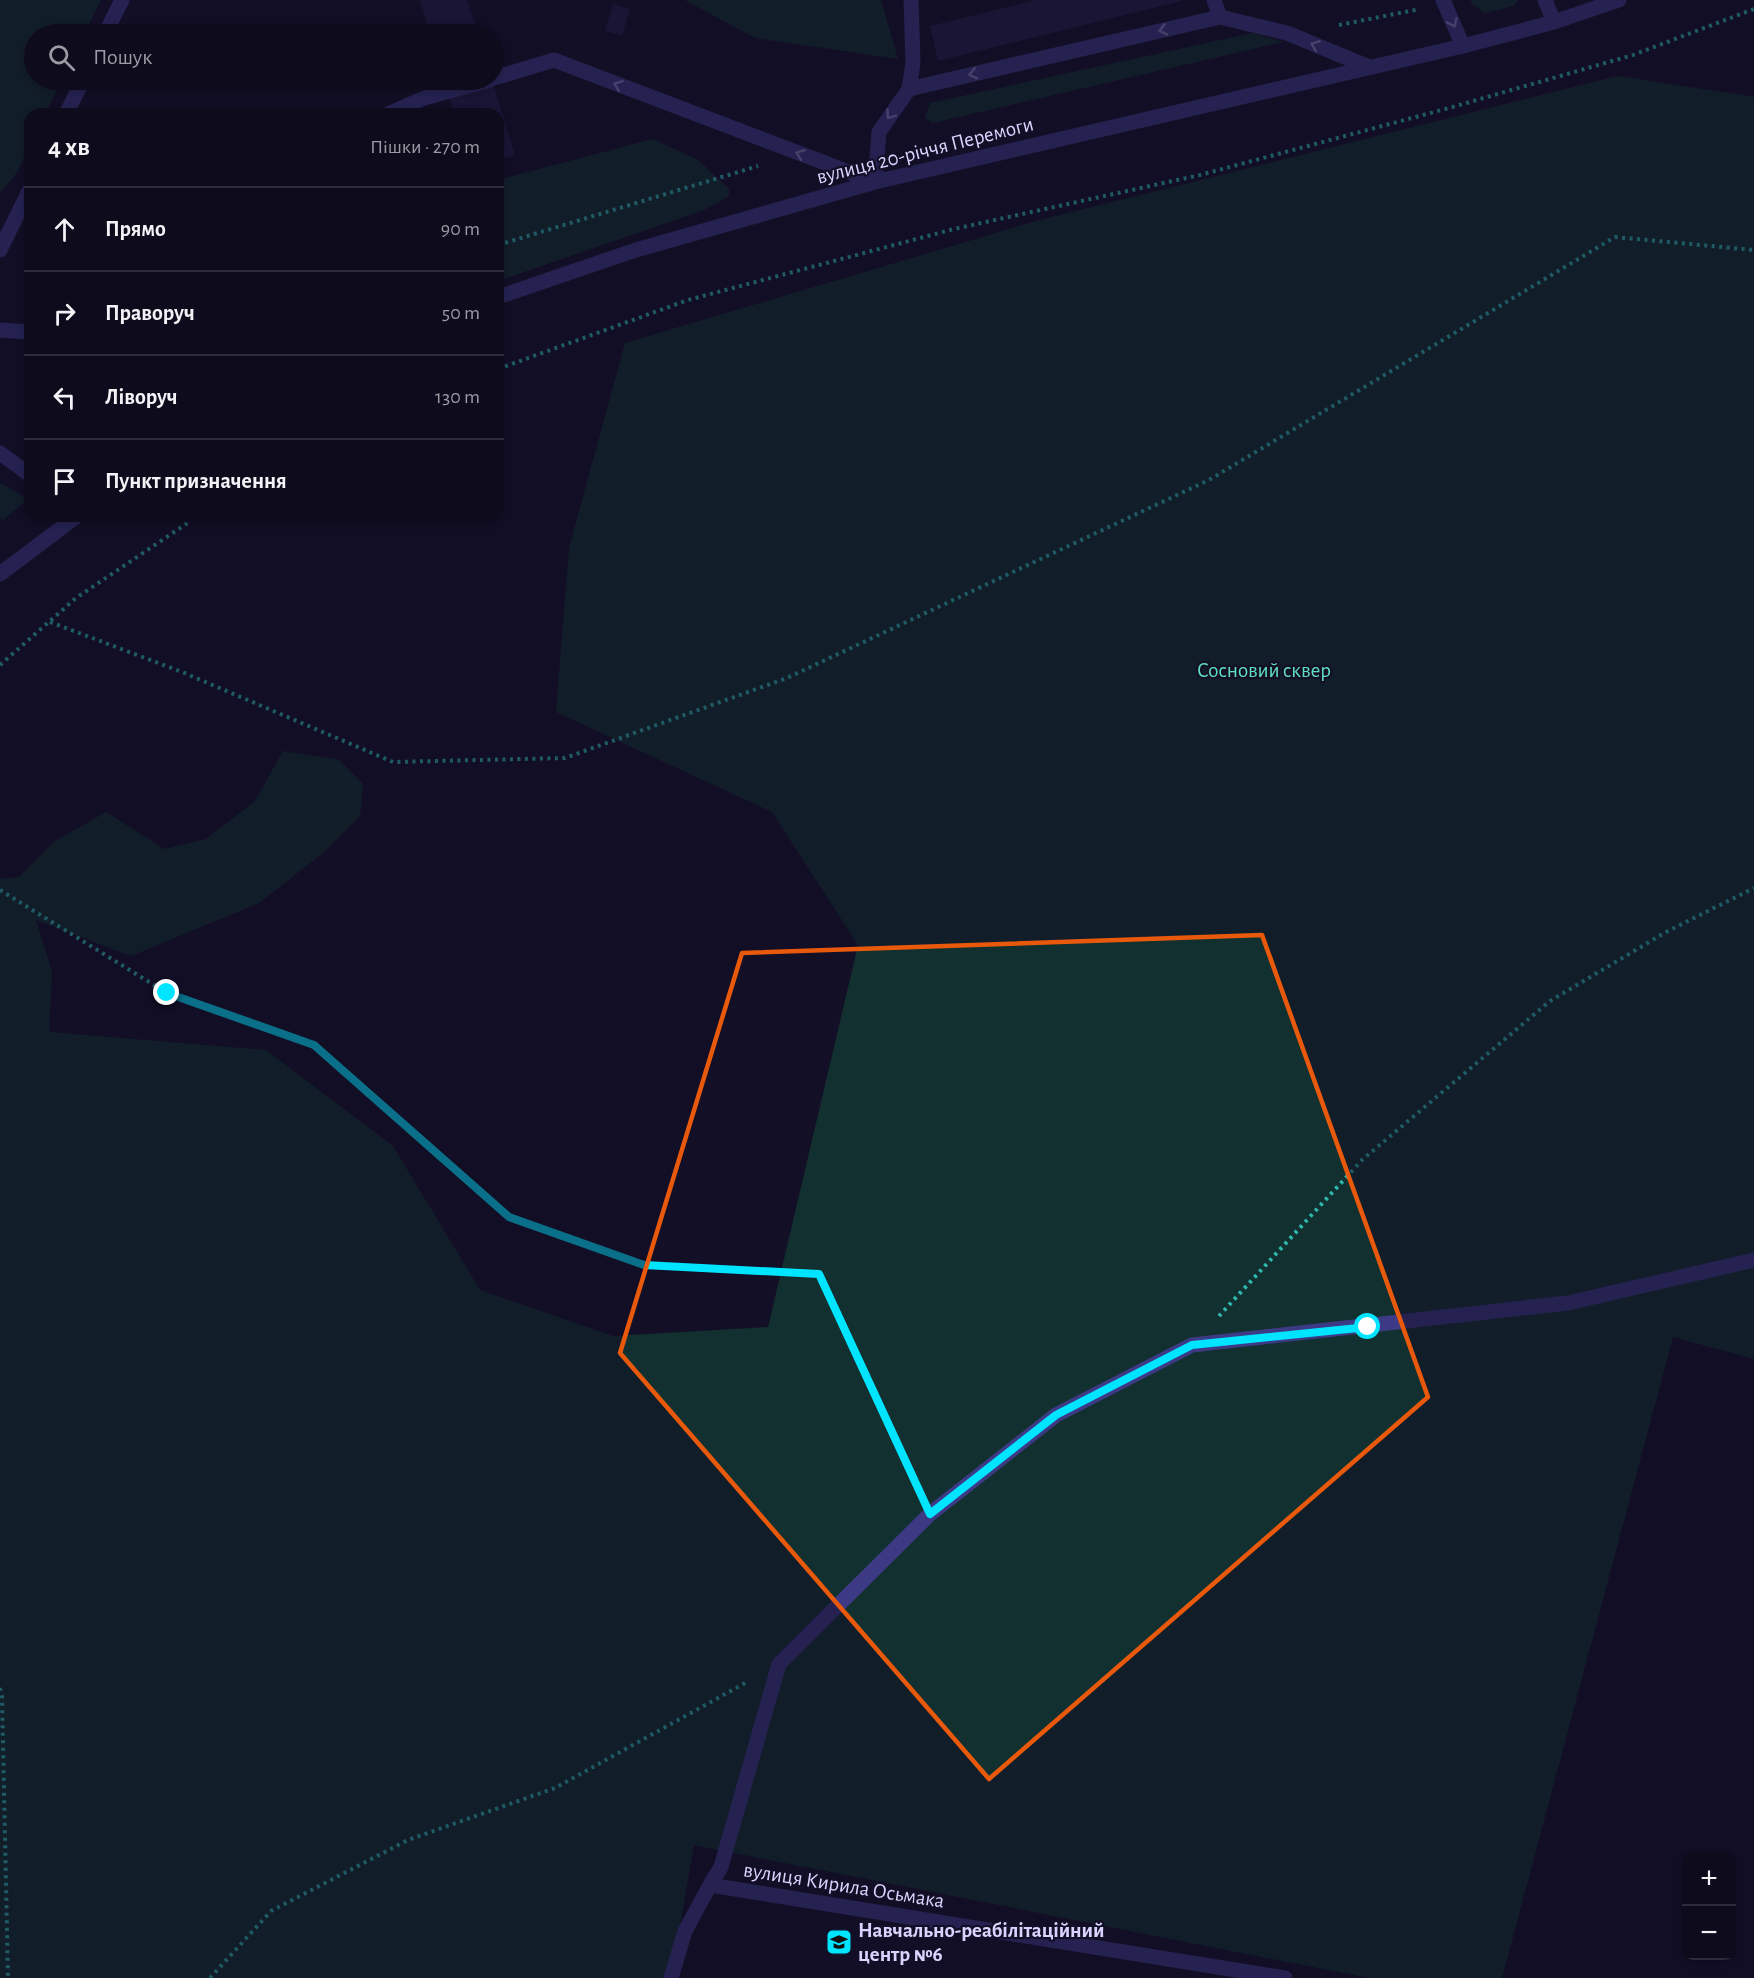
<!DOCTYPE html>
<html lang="uk">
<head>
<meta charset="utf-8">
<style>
	body { margin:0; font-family:"Alegreya Sans",sans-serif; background:#1c1929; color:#f1f3f6 }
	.controls { position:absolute; right:18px; bottom:18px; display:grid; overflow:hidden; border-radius:12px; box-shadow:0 3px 9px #0003 }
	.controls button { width:54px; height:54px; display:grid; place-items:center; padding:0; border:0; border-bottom:2px solid #2e2b3b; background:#0e0b1c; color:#f1f3f6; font:30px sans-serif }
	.stop { position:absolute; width:18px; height:18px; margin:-14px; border:4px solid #00e5ff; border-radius:50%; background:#fff }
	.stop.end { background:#00e5ff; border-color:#fff; box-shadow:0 2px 6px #0008 }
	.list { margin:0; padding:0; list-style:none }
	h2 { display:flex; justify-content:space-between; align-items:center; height:78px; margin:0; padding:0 24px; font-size:26px }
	h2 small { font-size:20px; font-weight:400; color:#9b9ba3 }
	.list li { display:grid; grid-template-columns:39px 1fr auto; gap:18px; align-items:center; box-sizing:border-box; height:84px; padding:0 24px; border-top:2px solid #2e2b3b }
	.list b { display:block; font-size:22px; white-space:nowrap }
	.list em { font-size:20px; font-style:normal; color:#9b9ba3 }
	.icon { flex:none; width:33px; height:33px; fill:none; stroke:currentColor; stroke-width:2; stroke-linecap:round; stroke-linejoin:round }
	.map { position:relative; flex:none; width:1754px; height:1978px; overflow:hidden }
	.search { position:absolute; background:#0e0b1c; box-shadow:0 3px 9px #0003; left:24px; top:24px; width:480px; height:66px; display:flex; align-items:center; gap:15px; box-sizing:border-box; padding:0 21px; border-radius:33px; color:#9b9ba3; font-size:22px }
	.panel { position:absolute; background:#0e0b1c; box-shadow:0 3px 9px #0003; left:24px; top:108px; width:480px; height:414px; border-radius:18px }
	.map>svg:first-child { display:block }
	.green { fill:#12302f }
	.building { fill:#241b47 }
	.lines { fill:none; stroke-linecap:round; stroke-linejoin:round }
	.path { stroke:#2fb8b0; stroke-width:4; stroke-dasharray:3 4.5; stroke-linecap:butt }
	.minor { stroke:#3d3a85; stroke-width:15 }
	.oneway { stroke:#837fbc }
	.route { stroke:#00e5ff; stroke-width:8 }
	.marked { fill:none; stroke:#e8590c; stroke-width:4.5; stroke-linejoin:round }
	.labels { text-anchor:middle; stroke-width:4.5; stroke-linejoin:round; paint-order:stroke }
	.street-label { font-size:21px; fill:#d9d4ff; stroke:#130f26 }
	.park-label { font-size:21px; fill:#5fe0c0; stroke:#130f26 }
	.poi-label { font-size:21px; font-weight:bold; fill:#d9d4ff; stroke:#130f26; text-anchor:start }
</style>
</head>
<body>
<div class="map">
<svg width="1754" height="1978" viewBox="0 0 1754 1978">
	<rect width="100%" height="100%" fill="#130f26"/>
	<path class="green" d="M0,0H101L84,34H34V80H62L45,114H30C30,146 25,169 0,192Z
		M685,0H881L898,59L755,38Z
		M1470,0H1518L1513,6L1485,13L1473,5Z
		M1253,33L1283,42L933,123L925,118L930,103Z
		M1618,76L1754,97V1359L1673,1337L1502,1978H1369L694,1845L671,1978H0V879L19,877L54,842L106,812L164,849L206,839L255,801L283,751L339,760L363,784L360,816L323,853L259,903L131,956L36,920L52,972L49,1032L266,1050L393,1146L480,1290L613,1336L768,1327L858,945L772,812L556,712L569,548L625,343L1040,220Z
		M653,139L698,160L729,189V196L704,210L498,281V180Z
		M0,483L28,499L3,520L0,518Z"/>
	<path class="building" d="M420,0H467L478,34H430Z
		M1036,0H1181L1182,1L938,61L930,26Z
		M613,4L630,9L622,36L605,31Z
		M444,80H492L515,155L498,160V114H455Z"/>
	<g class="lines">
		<path class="path" d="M1339,25L1420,9
			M498,245L758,166
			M498,369L688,300L954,229L1200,175L1449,108L1633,55L1754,9
			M50,622L182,672L393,762L565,758L787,678L1209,480L1615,237L1754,250
			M0,665L76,598L198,516
			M0,890L167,993L314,1045L509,1217L644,1265L819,1274L919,1491
			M1219,1316L1362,1160L1550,1001L1666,932L1754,888
			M0,1688L2,1696L8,1978
			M210,1978L271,1911L408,1840L555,1788L747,1682"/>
		<path class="minor" d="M1214,0L1220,17L1287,33L1369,67
			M1443,0L1463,46
			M1545,0L1554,22
			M105,34L122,0
			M494,78L554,60L875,182L879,132L909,89L913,63L911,0
			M909,89L1220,17
			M66,114L83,80
			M388,114L424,98L490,80
			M0,250L30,189
			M498,297L636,250L875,182L1463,46L1554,22L1619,0
			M0,330L30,332
			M0,453L30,475
			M0,574L77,516
			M710,1885L721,1867L779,1664L930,1514L1056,1415L1192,1345L1568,1303L1754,1260
			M671,1978L685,1931L710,1885L1285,1978"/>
	</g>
	<defs><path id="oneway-chevron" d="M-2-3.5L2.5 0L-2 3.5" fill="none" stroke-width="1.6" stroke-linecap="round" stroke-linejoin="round" transform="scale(1.5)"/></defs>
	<g class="oneway">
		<use href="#oneway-chevron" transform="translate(1453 23) rotate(66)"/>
		<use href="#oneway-chevron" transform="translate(1163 30) rotate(167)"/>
		<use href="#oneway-chevron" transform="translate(1315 45) rotate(-158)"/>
		<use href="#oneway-chevron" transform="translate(973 74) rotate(167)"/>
		<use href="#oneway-chevron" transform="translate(618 85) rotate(-159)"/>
		<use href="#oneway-chevron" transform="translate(890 115) rotate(126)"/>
		<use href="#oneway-chevron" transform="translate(800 154) rotate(-159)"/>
	</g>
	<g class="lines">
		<path class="route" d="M167,993L314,1045L509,1217L644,1265L819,1274L930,1514L1056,1415L1192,1345L1368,1327"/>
	</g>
	<path d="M0 0H1754V1978H0ZM1262,935L1428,1397L989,1779L620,1353L742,953Z" fill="#130f26" fill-opacity=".55" fill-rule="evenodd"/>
	<path class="marked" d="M1262,935L1428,1397L989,1779L620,1353L742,953Z"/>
	<defs>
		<g id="school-square" transform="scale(1.35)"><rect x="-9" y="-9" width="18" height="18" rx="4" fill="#00e5ff" stroke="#130f26"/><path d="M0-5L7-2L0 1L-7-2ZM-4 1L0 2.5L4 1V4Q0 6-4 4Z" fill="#111"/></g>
	</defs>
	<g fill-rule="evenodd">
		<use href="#school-square" x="839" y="1942"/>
	</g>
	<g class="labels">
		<g class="street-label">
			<text transform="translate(925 150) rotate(-14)" y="7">вулиця 20-річчя Перемоги</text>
			<text transform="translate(844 1885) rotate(9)" y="7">вулиця Кирила Осьмака</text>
		</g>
		<g class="park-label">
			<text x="1264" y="677">Сосновий сквер</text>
		</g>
		<g class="poi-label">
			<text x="858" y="1937">Навчально-реабілітаційний<tspan x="858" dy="24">центр №6</tspan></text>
		</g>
	</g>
</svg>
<div class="controls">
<button>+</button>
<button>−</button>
</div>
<div class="stop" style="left:1368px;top:1327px"></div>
<div class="stop end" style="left:167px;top:993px"></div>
<div class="search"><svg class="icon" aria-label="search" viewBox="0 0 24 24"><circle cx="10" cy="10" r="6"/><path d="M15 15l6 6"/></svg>Пошук</div>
<section class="panel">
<h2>4 хв<small>Пішки · 270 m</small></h2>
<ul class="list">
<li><svg class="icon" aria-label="ahead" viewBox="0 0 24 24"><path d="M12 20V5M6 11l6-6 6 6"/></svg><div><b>Прямо</b></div><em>90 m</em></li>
<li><svg class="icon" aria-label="right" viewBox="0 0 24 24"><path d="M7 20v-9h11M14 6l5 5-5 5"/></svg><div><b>Праворуч</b></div><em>50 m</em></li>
<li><svg class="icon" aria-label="left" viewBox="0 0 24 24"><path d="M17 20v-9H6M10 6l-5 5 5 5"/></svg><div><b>Ліворуч</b></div><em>130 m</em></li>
<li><svg class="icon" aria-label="arrive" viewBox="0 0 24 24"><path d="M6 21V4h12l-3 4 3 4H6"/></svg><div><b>Пункт призначення</b></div></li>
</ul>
</section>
</div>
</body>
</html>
